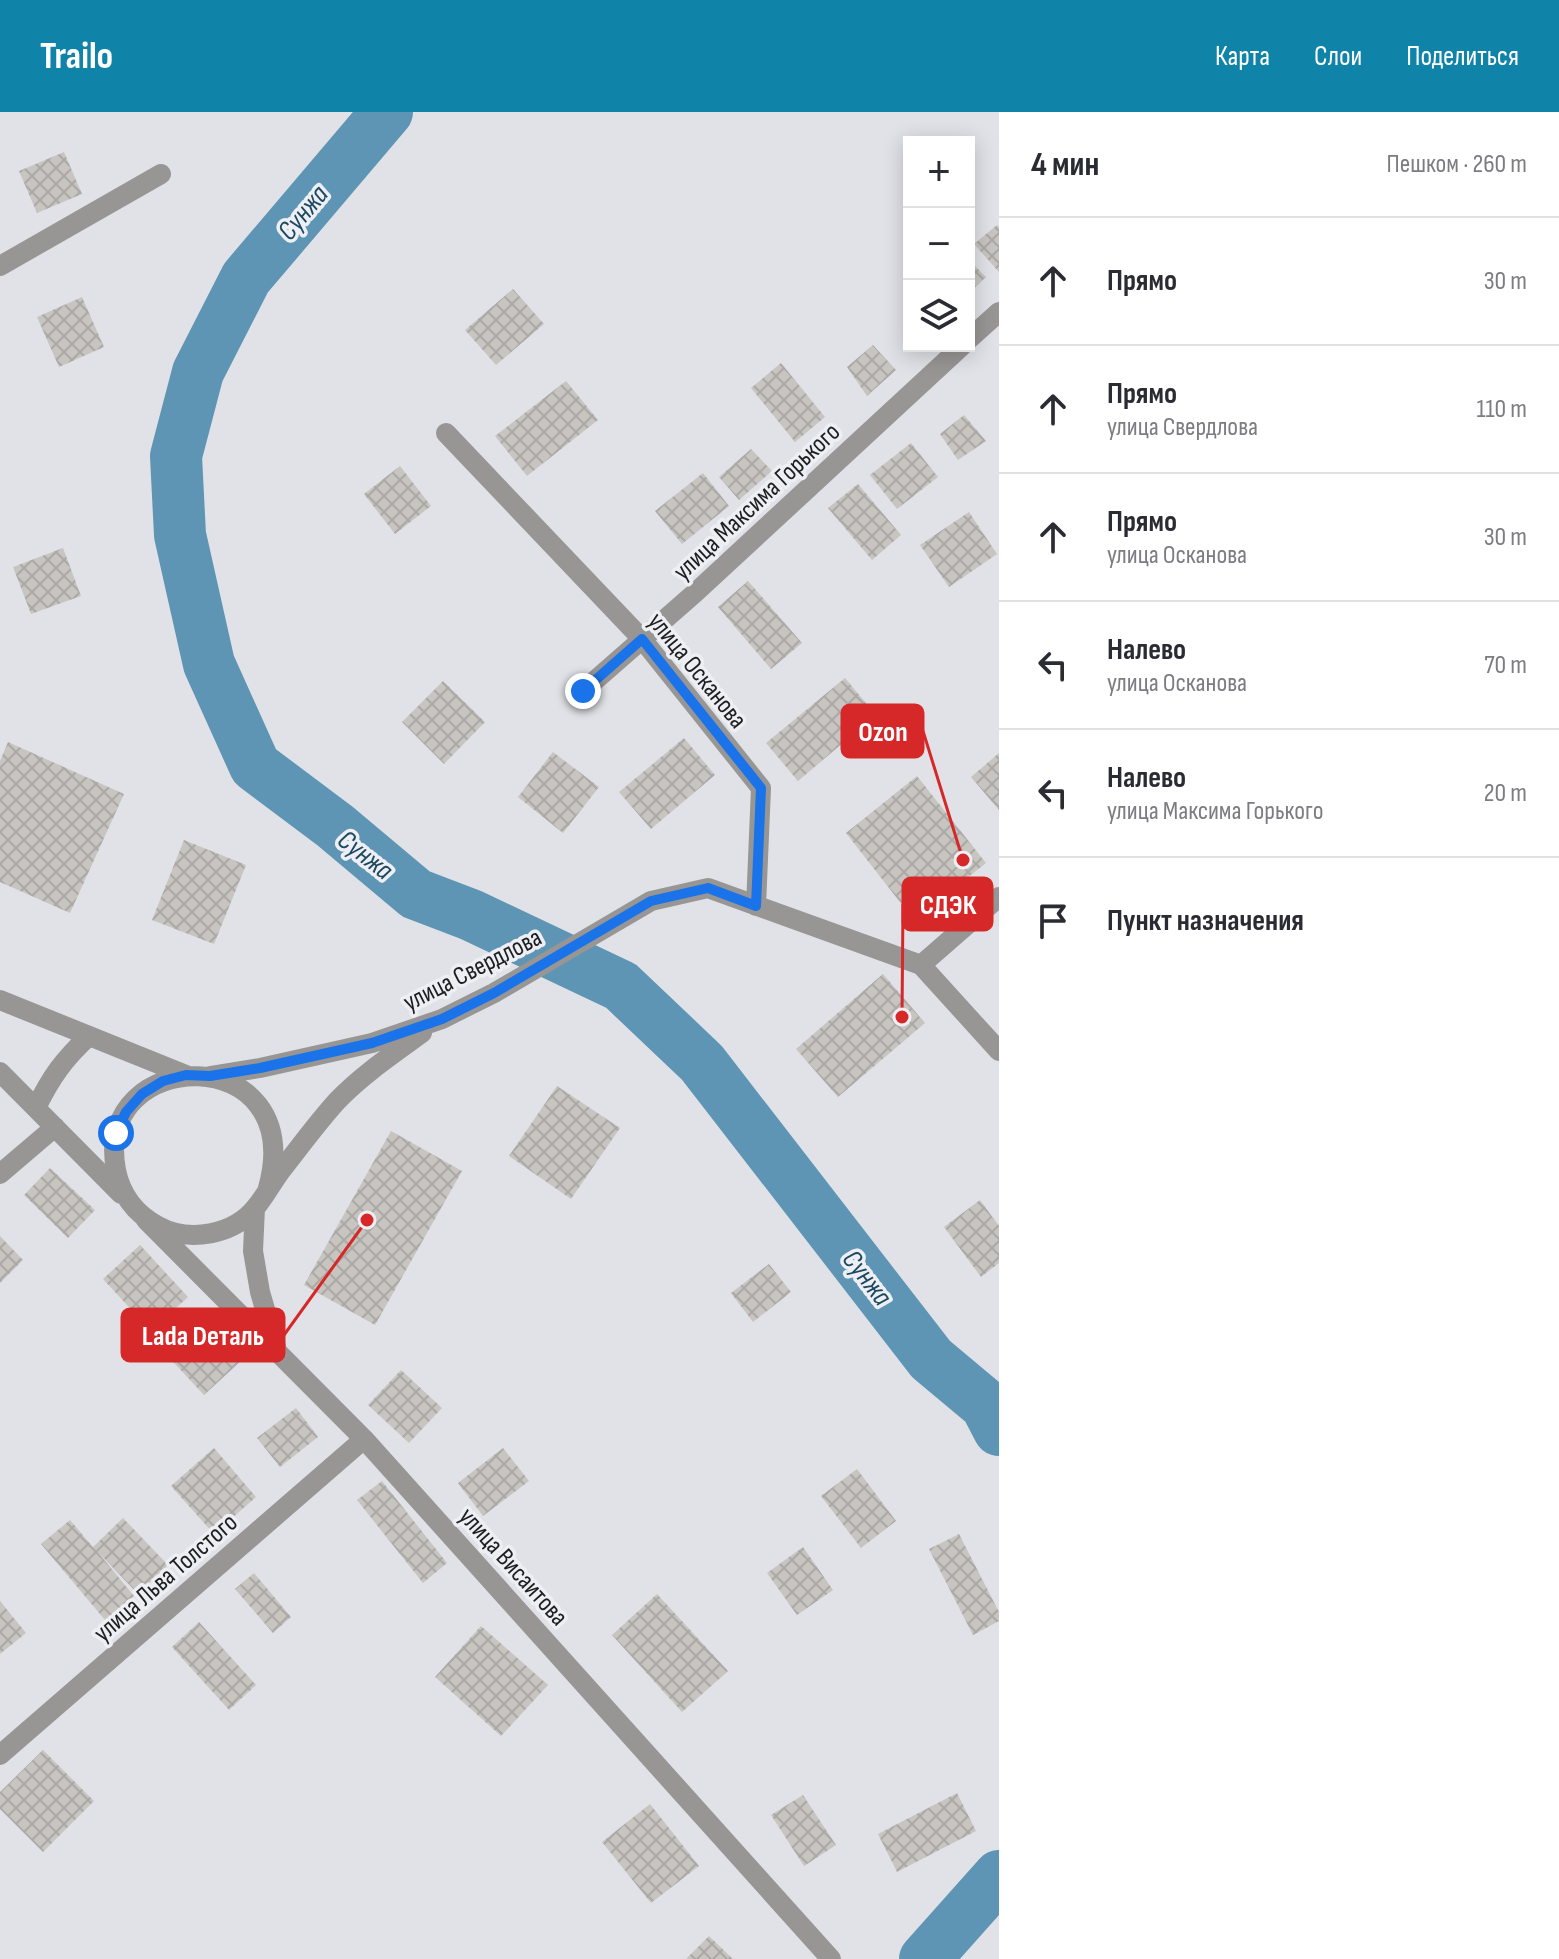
<!DOCTYPE html>
<html lang="ru">
<head>
<meta charset="utf-8">
<style>
	body { margin:0; font-family:"Sofia Sans Condensed",sans-serif; background:#f2f2f3; color:#2b2b33 }
	.controls { position:absolute; right:24px; top:24px; display:grid; overflow:hidden; border-radius:0px; box-shadow:0 4px 20px #0003 }
	.controls button { width:72px; height:72px; display:grid; place-items:center; padding:0; border:0; border-bottom:2px solid #e1e1e2; background:#fff; color:#2b2b33; font:40px sans-serif }
	.stop { position:absolute; width:24px; height:24px; margin:-18px; border:6px solid #1a73e8; border-radius:50%; background:#fff }
	.stop.end { background:#1a73e8; border-color:#fff; box-shadow:0 2px 8px #0008 }
	.list { margin:0; padding:0; list-style:none }
	h2 { display:flex; justify-content:space-between; align-items:center; height:104px; margin:0; padding:0 32px; font-size:34px }
	h2 small { font-size:26px; font-weight:400; color:#7c7c81 }
	.list li { display:grid; grid-template-columns:52px 1fr auto; gap:24px; align-items:center; box-sizing:border-box; height:128px; padding:0 32px; border-top:2px solid #e1e1e2 }
	.list b { display:block; font-size:30px; white-space:nowrap }
	.list p { margin:0; font-size:26px; white-space:nowrap; color:#7c7c81 }
	.list em { font-size:26px; font-style:normal; color:#7c7c81 }
	.icon { flex:none; width:44px; height:44px; fill:none; stroke:currentColor; stroke-width:2; stroke-linecap:round; stroke-linejoin:round }
	.map { position:relative; flex:none; width:999px; height:1847px; overflow:hidden }
	header { display:flex; align-items:center; gap:48px; box-sizing:border-box; height:112px; padding:0 40px; background:#1083a9; color:#fff }
	header strong { font-size:38px }
	nav { display:flex; gap:44px; margin-inline-start:auto; font-size:28px }
	main { display:flex }
	aside { flex:1; background:#fff }
	.map>svg:first-child { display:block }
	.lines { fill:none; stroke-linecap:round; stroke-linejoin:round }
	.river { stroke:#5e95b4; stroke-width:52 }
	.building { fill:url(#building-cross-hatch) }
	.minor { stroke:#979694; stroke-width:20 }
	.route { stroke:#1a73e8; stroke-width:10 }
	.labels { text-anchor:middle; stroke-width:7; stroke-linejoin:round; paint-order:stroke }
	.street-label { font-size:26px; fill:#1e1e20; stroke:#eeeff4 }
	.water-label { font-size:28px; font-style:italic; fill:#1c4960; stroke:#eeeff4 }
	.leader { fill:none; stroke:#d62828; stroke-width:3 }
	.callout-dot { fill:#d62828; stroke:#eeeff4; stroke-width:3 }
	.callout { fill:#d62828; stroke:#d62828; stroke-width:3 }
	.callout-label { font-size:28px; text-anchor:middle; font-weight:bold; fill:#fff }
</style>
</head>
<body>
<header>
<strong>Trailo</strong>
<nav><a>Карта</a><a>Слои</a><a>Поделиться</a></nav>
</header>
<main>
<div class="map">
<svg width="999" height="1847" viewBox="0 0 999 1847">
	<defs>
		<pattern id="building-cross-hatch" width="8" height="8" patternUnits="userSpaceOnUse" patternTransform="scale(2)"><rect width="8" height="8" fill="#c8c5c1"/><path d="M0 0l8 8M0 8l8-8" fill="none" stroke="#aba9a6"/></pattern>
	</defs>
	<rect width="100%" height="100%" fill="#e1e2e7"/>
	<g class="lines">
		<path class="river" d="M387,0L246,166L198,260L176,344L180,423L209,552L255,654L335,714L416,782L471,803L621,874L702,951L931,1247L986,1293L999,1318
			M925,1847L999,1764"/>
	</g>
	<path class="building" d="M64,40L82,82L37,101L19,59Z
		M997,113L999,115V160L974,132Z
		M969,148L986,165L969,181Z
		M513,177L544,212L496,253L465,218Z
		M82,185L104,235L59,255L37,205Z
		M873,233L896,258L867,284L847,255Z
		M781,251L825,305L795,330L751,276Z
		M566,269L598,308L527,364L495,324Z
		M964,303L986,329L958,348L940,322Z
		M911,331L938,365L897,397L870,363Z
		M751,337L772,359L739,388L719,365Z
		M400,354L431,394L395,422L364,382Z
		M703,361L729,394L682,432L655,399Z
		M858,372L901,423L872,448L828,396Z
		M969,400L997,442L949,475L920,433Z
		M63,436L81,484L31,502L13,455Z
		M748,469L802,531L771,557L718,495Z
		M845,566L876,603L798,669L766,631Z
		M443,569L485,610L444,652L402,610Z
		M684,626L715,663L651,717L619,680Z
		M8,630L124,682L70,801L0,770V649Z
		M553,640L599,675L563,721L518,685Z
		M999,641V698L971,665Z
		M917,664L986,751L914,808L846,721Z
		M184,728L246,753L214,832L152,808Z
		M883,862L925,911L838,985L796,937Z
		M557,974L620,1016L571,1087L509,1044Z
		M391,1019L462,1059L375,1213L304,1173Z
		M50,1056L95,1098L68,1126L24,1083Z
		M980,1088L999,1114V1151L981,1165L944,1115Z
		M0,1124L23,1148L0,1171Z
		M140,1133L188,1185L151,1219L103,1167Z
		M769,1152L791,1180L753,1210L731,1181Z
		M202,1204L242,1248L204,1283L163,1239Z
		M401,1258L442,1296L409,1331L368,1293Z
		M296,1296L318,1325L280,1355L257,1326Z
		M214,1336L256,1385L214,1422L171,1374Z
		M503,1336L529,1369L483,1404L458,1371Z
		M857,1357L896,1409L861,1436L821,1384Z
		M382,1369L447,1451L423,1471L357,1388Z
		M123,1406L168,1453L138,1482L96,1438L134,1484L105,1508L41,1432L70,1408L93,1435Z
		M959,1422L999,1500V1509L973,1523L929,1437Z
		M803,1435L833,1478L797,1503L767,1461Z
		M254,1461L291,1505L273,1521L235,1477Z
		M657,1482L728,1559L682,1600L612,1523Z
		M0,1489L26,1521L0,1542Z
		M199,1510L256,1573L229,1598L172,1535Z
		M481,1514L548,1573L501,1624L435,1565Z
		M43,1638L94,1689L43,1740L0,1697V1680Z
		M957,1681L976,1719L897,1760L878,1722Z
		M803,1683L836,1733L804,1754L771,1703Z
		M650,1692L699,1754L651,1791L602,1730Z
		M709,1824L733,1847H686Z"/>
	<g class="lines">
		<path class="minor" d="M0,154L161,62
			M969,227L999,200
			M446,321L642,527L761,676L756,794
			M583,579L696,480L962,234
			M921,853L999,785
			M0,888L186,963
			M0,960L121,1082
			M210,964L260,956L372,931L442,907L494,881L651,789L708,776L921,853L999,939
			M36,996C51,965 64,947 89,924
			M0,1062L55,1015
			M268,1076C309,928 92,932 116,1058C121,1083 136,1102 158,1114C189,1131 234,1123 256,1095C265,1084 272,1071 280,1060C299,1036 317,1011 337,989C362,963 393,942 422,921
			M255,1096L253,1139L260,1180L276,1235
			M146,1108L364,1327L831,1847
			M0,1643L364,1327"/>
	</g>
	<g class="lines">
		<path class="route" d="M116,1021L126,1000L142,982L163,969L186,963L210,964L260,956L372,931L442,907L494,881L651,789L708,776L756,794L761,676L642,527L583,579"/>
	</g>
	<g class="labels">
		<g class="street-label">
			<text transform="translate(756 389) rotate(-43)" y="9">улица Максима Горького</text>
			<text transform="translate(698 558) rotate(51)" y="9">улица Осканова</text>
			<text transform="translate(472 857) rotate(-27)" y="9">улица Свердлова</text>
			<text transform="translate(514 1454) rotate(48)" y="9">улица Висаитова</text>
			<text transform="translate(165 1465) rotate(-41)" y="9">улица Льва Толстого</text>
		</g>
		<g class="water-label">
			<text transform="translate(302 100) rotate(-50)" y="10">Сунжа</text>
			<text transform="translate(366 742) rotate(38)" y="10">Сунжа</text>
			<text transform="translate(868 1165) rotate(52)" y="10">Сунжа</text>
		</g>
	</g>
	<path class="leader" d="M963 748L923 619M902 905L903 792M367 1108L284 1223"/>
	<g class="callout-dot">
		<circle cx="963" cy="748" r="8"/>
		<circle cx="902" cy="905" r="8"/>
		<circle cx="367" cy="1108" r="8"/>
	</g>
	<g class="callout">
		<rect x="842" y="593" width="81" height="52" rx="8"/>
		<rect x="903" y="766" width="89" height="52" rx="8"/>
		<rect x="122" y="1197" width="162" height="52" rx="8"/>
	</g>
	<g class="callout-label">
		<text x="883" y="629">Ozon</text>
		<text x="948" y="802">СДЭК</text>
		<text x="203" y="1233">Lada Dеталь</text>
	</g>
</svg>
<div class="controls">
<button>+</button>
<button>−</button>
<button><svg class="icon" aria-label="layers" viewBox="0 0 24 24"><path d="M12 4l9 5-9 5-9-5zM3 14l9 5 9-5"/></svg></button>
</div>
<div class="stop" style="left:116px;top:1021px"></div>
<div class="stop end" style="left:583px;top:579px"></div>
</div>
<aside>
<h2>4 мин<small>Пешком · 260 m</small></h2>
<ul class="list">
<li><svg class="icon" aria-label="ahead" viewBox="0 0 24 24"><path d="M12 20V5M6 11l6-6 6 6"/></svg><div><b>Прямо</b></div><em>30 m</em></li>
<li><svg class="icon" aria-label="ahead" viewBox="0 0 24 24"><path d="M12 20V5M6 11l6-6 6 6"/></svg><div><b>Прямо</b><p>улица Свердлова</p></div><em>110 m</em></li>
<li><svg class="icon" aria-label="ahead" viewBox="0 0 24 24"><path d="M12 20V5M6 11l6-6 6 6"/></svg><div><b>Прямо</b><p>улица Осканова</p></div><em>30 m</em></li>
<li><svg class="icon" aria-label="left" viewBox="0 0 24 24"><path d="M17 20v-9H6M10 6l-5 5 5 5"/></svg><div><b>Налево</b><p>улица Осканова</p></div><em>70 m</em></li>
<li><svg class="icon" aria-label="left" viewBox="0 0 24 24"><path d="M17 20v-9H6M10 6l-5 5 5 5"/></svg><div><b>Налево</b><p>улица Максима Горького</p></div><em>20 m</em></li>
<li><svg class="icon" aria-label="arrive" viewBox="0 0 24 24"><path d="M6 21V4h12l-3 4 3 4H6"/></svg><div><b>Пункт назначения</b></div></li>
</ul>
</aside>
</main>
</body>
</html>
